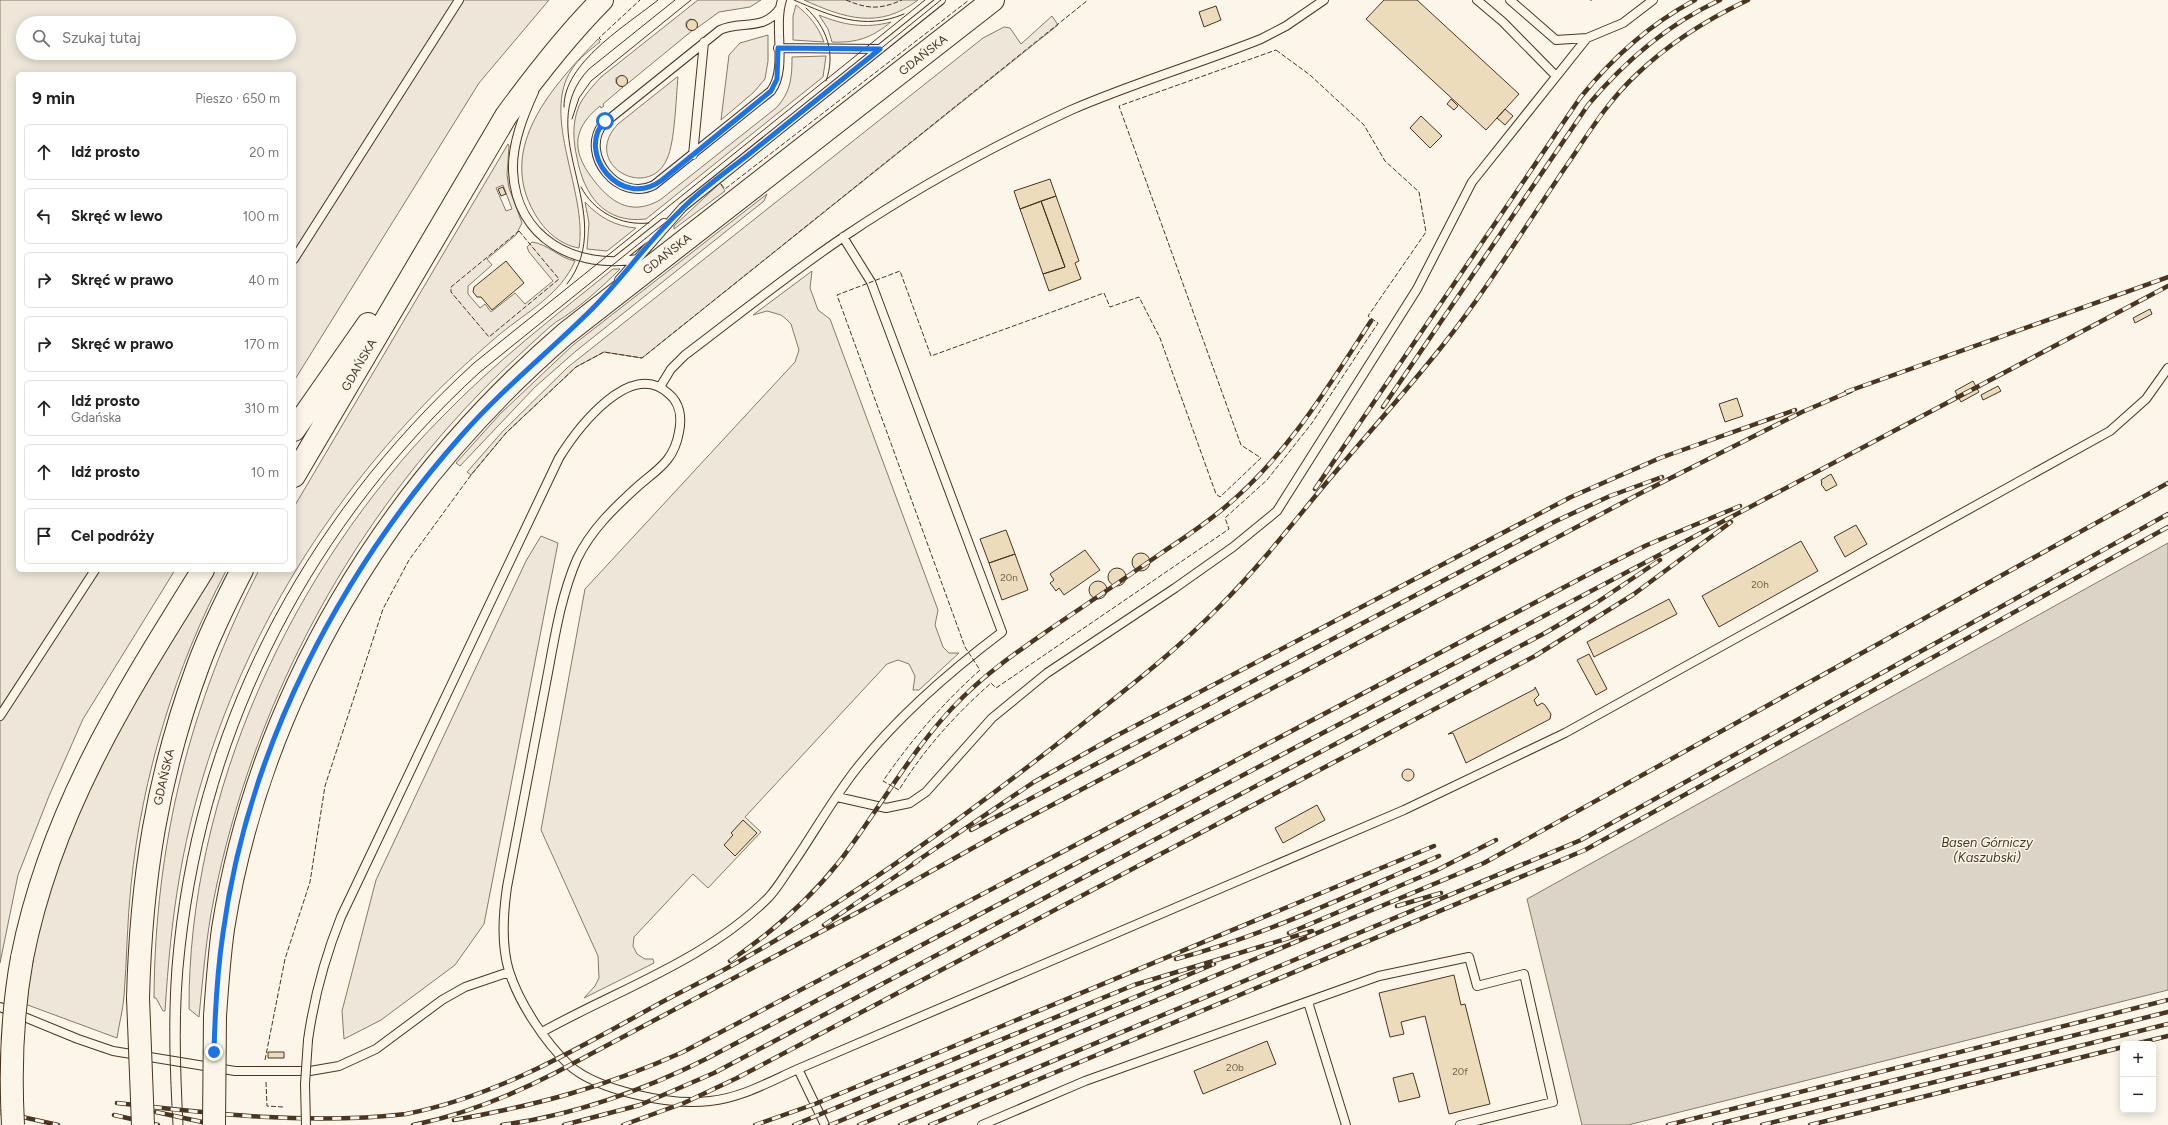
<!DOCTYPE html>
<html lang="pl">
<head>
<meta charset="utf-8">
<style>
	body { margin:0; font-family:Figtree,sans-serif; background:#f2f2f2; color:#222 }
	.controls { position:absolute; right:12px; bottom:12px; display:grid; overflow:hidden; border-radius:6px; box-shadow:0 2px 10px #0003 }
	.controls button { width:36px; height:36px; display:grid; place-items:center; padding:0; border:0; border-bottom:1px solid #e0e0e0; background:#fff; color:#222; font:20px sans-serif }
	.stop { position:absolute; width:12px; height:12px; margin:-9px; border:3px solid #1a73e8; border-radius:50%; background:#fff }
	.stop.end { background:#1a73e8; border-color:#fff; box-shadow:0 1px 4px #0008 }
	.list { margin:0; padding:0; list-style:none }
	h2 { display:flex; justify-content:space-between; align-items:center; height:52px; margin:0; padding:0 16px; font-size:17px }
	h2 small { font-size:13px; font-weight:400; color:#767676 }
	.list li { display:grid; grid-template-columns:26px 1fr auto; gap:12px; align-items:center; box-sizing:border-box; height:56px; margin:0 8px 8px; padding:0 8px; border:1px solid #e0e0e0; border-radius:6px }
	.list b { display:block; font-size:15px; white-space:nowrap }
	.list p { margin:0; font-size:13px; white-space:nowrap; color:#767676 }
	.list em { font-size:13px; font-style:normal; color:#767676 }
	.icon { flex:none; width:22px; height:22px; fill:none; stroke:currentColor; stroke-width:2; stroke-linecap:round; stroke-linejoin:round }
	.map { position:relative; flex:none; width:2168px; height:1125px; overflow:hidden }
	.search { position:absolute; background:#fff; box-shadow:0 2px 10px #0003; left:16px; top:16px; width:280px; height:44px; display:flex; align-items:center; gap:10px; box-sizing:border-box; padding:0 14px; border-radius:22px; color:#767676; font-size:15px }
	.panel { position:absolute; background:#fff; box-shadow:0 2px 10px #0003; left:16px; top:72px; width:280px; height:500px; border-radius:6px }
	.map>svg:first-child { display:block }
	.green { fill:#ede6d9; stroke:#887966; fill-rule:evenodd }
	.parking { fill:#ede7d9; stroke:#887966 }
	.water { fill:#dcd4c6; stroke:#887966 }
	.building { fill:#ecdcbc; stroke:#4a3520 }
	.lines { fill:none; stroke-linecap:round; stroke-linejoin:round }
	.service-casing { stroke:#4a3520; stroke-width:10 }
	.primary-casing { stroke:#4a3520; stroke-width:24 }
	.service { stroke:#fbf6e9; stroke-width:8 }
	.primary { stroke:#fbf6e9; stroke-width:22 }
	.tram { stroke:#4a3520; stroke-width:1 }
	.rail-casing { stroke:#4a3520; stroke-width:4.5 }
	.rail { stroke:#fbf6e9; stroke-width:3; stroke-dasharray:9; stroke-linecap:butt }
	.service-bridge-casing { stroke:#4a3520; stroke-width:10; stroke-linecap:butt }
	.primary-bridge-casing { stroke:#4a3520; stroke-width:24; stroke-linecap:butt }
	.service-bridge { stroke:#fbf6e9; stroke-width:8 }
	.primary-bridge { stroke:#fbf6e9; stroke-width:22 }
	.fence { stroke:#4a3520; stroke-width:1; stroke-dasharray:5 2; stroke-linecap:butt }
	.route { stroke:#1a73e8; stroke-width:5 }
	.labels { text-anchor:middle; stroke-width:3; stroke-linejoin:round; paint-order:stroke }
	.number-label { font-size:10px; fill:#725f47 }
	.street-label { font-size:12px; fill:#4a3520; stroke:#fbf6e9 }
	.water-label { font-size:13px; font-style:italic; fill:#4a3520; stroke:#fbf6e9 }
</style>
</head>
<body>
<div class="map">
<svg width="2168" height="1125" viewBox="0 0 2168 1125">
	<rect width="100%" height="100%" fill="#fbf6e9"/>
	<path class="green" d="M0,0H549L479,83L294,381V74H18V570H175L83,719L49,796L18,875L0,963ZM23,23H289V53H23Z
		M698,0H761L750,7L719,12L697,28V23L695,20L690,19L686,22V26L689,30H693L627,84V80L624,76H620L616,78V83L619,86L623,87L603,104L604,106L601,108L600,106C569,131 573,155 596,183C614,205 633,215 660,200L776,108C791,92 792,77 792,57L826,56L823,77L646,219C604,224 584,195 577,158C573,140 572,123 579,106C584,95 593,86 601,77Z
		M804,0H918C879,30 844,18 804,0Z
		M796,5C809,15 818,26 824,42L793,40V16Z
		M819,15C843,25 865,29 891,22C871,38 857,43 832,42L828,29Z
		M1052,16L1058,25L642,358L604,352L576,367L506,433L471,475L467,472L503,431L568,367L983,38L1004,27L1010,28L1021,44Z
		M768,35V61L765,79L754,92L721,120L729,55L740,43Z
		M598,39L600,42C590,50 579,58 572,69C540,116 588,192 579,248C560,245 544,230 535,214C495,147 554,85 598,39Z
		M677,77H678C676,97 675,142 667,159C648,202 580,164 618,124Z
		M508,144L509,146L507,175L509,188L522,223L516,235L487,259L492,265L468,286V294L480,308L485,304L491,312L515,293L525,304L553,281L529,252L527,247L532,242C548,244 559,258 575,261C560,295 528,311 500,334C472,358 444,383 419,410C298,537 210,700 180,874C172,919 168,965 165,1011H163L156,998H154C155,845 189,706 259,570H294V507ZM503,185L512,209L506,211L496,188Z
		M720,183L725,191L674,229V226Z
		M767,194L764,201L576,351L535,387L460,466L456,463L500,414L573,345Z
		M585,202C600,218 615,226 636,228L607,251L587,249L589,223Z
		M613,269H620C601,288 578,309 556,322C548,328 540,336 532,343C514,360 495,377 478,395C344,534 252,709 214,898C206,937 203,977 199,1017L189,1009C188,794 292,568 442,417C495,362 554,317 613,269Z
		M541,536L558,543L484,924L455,965L381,1020L344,1039L342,1011L376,880L526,561Z
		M214,570L226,571C175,667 142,777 131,885C127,922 127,959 124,996C123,1010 119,1024 117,1038L25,1004L42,911L74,820L123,722Z"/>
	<path class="parking" d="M812,271L810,288L818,310L830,319L938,610L935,625L943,647L949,653H959L919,690H913L915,676L909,664L898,660L887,664L745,817L761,832L708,888L693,874L634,937L633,946L637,954L645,959H653L654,963L584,998L595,986L599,978L598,956L541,830L585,589L795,362L799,350L791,324L786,319L781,315L767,311L753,315Z"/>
	<path class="water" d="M2168,543V990L1628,1125H1582L1527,899Z"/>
	<path class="building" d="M1384,0H1417L1519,94L1486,130L1366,19Z
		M1216,6L1221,20L1204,27L1199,12Z
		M686.5 25a5.5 5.5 0 1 1 11 0a5.5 5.5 0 1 1-11 0Z
		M616.5 81a5.5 5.5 0 1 1 11 0a5.5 5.5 0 1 1-11 0Z
		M1451,99L1458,106L1454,110L1447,104Z
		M1505,109L1513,116L1505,125L1497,118Z
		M1421,116L1442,136L1430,148L1410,128Z
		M1050,179L1056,196L1020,209L1014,191Z
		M503,187L506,194L501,196L498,189Z
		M1056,196L1079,261L1075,263L1081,279L1049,291L1043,274L1065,267L1041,201Z
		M1041,201L1065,267L1043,274L1020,209Z
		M506,261L524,283L492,310L481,297H477L473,292L474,287Z
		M2150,309L2152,314L2135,323L2133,318Z
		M1973,381L1979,392L1961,402L1955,391Z
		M1998,386L2001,391L1983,400L1981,395Z
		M1737,398L1743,416L1725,422L1719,404Z
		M1831,474L1837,485L1826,491L1821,484L1822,483L1821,480Z
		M1856,525L1867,544L1845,557L1834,537Z
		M1006,530L1015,554L989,563L980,539Z
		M1801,541L1818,571L1719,627L1702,596Z
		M1085,550L1100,570L1064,595L1059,588L1056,591L1050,583L1054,580L1050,574Z
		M1132 562a9 9 0 1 1 18 0a9 9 0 1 1-18 0Z
		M1015,554L1028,590L1002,600L989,563Z
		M1108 577a9 9 0 1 1 18 0a9 9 0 1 1-18 0Z
		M1089 590a9 9 0 1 1 18 0a9 9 0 1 1-18 0Z
		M1669,599L1677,614L1594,657L1587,642Z
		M1589,654L1607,689L1596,695L1577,660Z
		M1535,687L1539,695L1534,700L1537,706L1542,703L1545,705L1551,714L1550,719L1466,763L1453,733L1448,734L1535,689Z
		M1402 775a6 6 0 1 1 12 0a6 6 0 1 1-12 0Z
		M1317,805L1325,820L1283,843L1275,828Z
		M743,820L757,833L735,856L724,845L733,835L731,833Z
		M1454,975L1461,1005L1465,1004L1490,1104L1449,1114L1425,1016L1401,1022L1404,1034L1390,1037L1379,993Z
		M1267,1041L1276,1064L1203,1094L1194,1071Z
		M268,1052H284V1058H268Z
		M1413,1073L1420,1097L1399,1102L1393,1078Z"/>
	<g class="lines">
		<g class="service-casing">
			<path id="service" d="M1477,0L1503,22L1556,76
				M1510,0L1556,40L1587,38L1623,23L1653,0
				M780,8C764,32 740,20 720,30L603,124C579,155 619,203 654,185L771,91C788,68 773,27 782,0
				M778,48L880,49
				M534,92C523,116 512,144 513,171C516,239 576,270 638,259
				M693,155L704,42
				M294,259L459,0
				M616,261L664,223
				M619,280L683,207L941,0
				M660,387L671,369L685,355C738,315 790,273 845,236C916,188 993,146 1071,110C1133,83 1198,64 1261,39L1286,26L1324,0
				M0,716L95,570
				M837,797L886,808L910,803L926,792L992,718L1047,673L1175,588L1233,547L1277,511L1417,289L1472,182L1587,38
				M1308,1002L1346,1125
				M0,1007L78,1039L113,1051L235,1071H310L339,1066L376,1049L442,1000L465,987L509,972
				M542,1032C617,990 707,960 769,897C779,886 786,873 794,862C815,831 834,797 857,768C898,716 949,672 1002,632L871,282L843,237
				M308,1040C314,997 325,957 341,917L559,458C577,429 631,357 669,394C680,403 682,418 679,432C674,462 656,470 636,488C613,509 591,530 577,559C560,598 554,642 546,683C533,751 520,819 507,887C503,915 501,944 509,971C519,1003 545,1042 569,1065C598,1091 672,1106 710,1101C741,1098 769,1082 798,1069
				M825,1125L798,1069L1404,810L1565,733L2110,431L2146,399L2168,368
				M982,1125L1085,1081L1379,976L1469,957L1477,986L1524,974L1553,1102L1460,1125"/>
		</g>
		<g class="primary-casing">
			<path id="primary" d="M294,430L368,324
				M294,476L506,116C536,75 566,36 602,0
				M22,958C51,811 125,695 203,570
				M138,998C141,880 157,777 198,666C210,633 226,601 242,570
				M215,1016C217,987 219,958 223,929C260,696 387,488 565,334L993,0"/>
		</g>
		<use href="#service" class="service"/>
		<use href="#primary" class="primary"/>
		<path class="tram" d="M794,0C831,16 864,31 904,14
			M806,8C827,27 836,54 826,81
			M564,107C563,63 627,25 658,0
			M572,119L579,98L591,81L691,0
			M581,187C594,212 621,226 649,223
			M567,284C621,214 529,132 589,69L675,0
			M173,1125C170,1072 168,1020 172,967C191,731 300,522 474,363L925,0
			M183,1125C180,1066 178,1007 185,948C210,723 314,524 480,372L941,0"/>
		<g class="rail-casing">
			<path id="rail" d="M1846,392L2168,277
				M1383,407L1588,105C1625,61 1668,24 1720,0
				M1315,489L1580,98C1612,58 1650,24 1695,0
				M971,830L1556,521L1610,496L1662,477
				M914,863L1034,782L1114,737L1571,497L1660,458L1795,410
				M1397,906L1441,893
				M824,925L918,861
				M1289,933L1437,870L1496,840
				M1176,959C1267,935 1353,893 1439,856
				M730,961C771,933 808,901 839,862C882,806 912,747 963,697C989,671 1020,650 1050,629C1087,604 1124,579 1160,554C1182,539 1204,525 1224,508C1286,457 1328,387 1371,321
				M2135,1044L2168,1036
				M117,1103C213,1114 310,1125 406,1114C499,1096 580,1047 662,1002C690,987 718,974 745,958C859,894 967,815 1070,734C1121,693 1174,653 1220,606C1257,569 1289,528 1322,488C1362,440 1404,394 1443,345C1488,288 1526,225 1567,165C1588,134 1608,101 1636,75C1668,44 1708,19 1748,0
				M0,1112L58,1125
				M156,1112L216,1125
				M114,1115L158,1125
				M454,1120C538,1105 605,1087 683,1052L1593,572L1647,545L1740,506
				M413,1125C463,1115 510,1096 555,1073L862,910L1005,830L1639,494L1802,412L1851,391
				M502,1125C575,1115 642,1091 708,1058L2168,286
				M564,1125L640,1105L714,1073L1545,633L1596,603L1660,560
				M623,1125L684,1103L737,1078L1535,656L1634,594L1731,522
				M755,1125L815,1104L1434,846
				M794,1125L1134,985L1312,931
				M830,1125L1214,964
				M859,1125L1484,863L2168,483
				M900,1125L1581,840L2168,514
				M930,1125L1585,850L2168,527
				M1668,1125L2168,1000
				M1714,1125L2168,1012
				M1762,1125L2168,1024
				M1810,1125L2123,1047"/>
		</g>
		<use href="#rail" class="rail"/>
		<g class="service-bridge-casing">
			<path id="service-bridge" d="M306,1125L305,1084L308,1040"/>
		</g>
		<g class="primary-bridge-casing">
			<path id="primary-bridge" d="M138,998L143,1125
				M13,1125C10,1069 12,1013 22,958
				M214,1125L215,1016"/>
		</g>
		<use href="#service-bridge" class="service-bridge"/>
		<use href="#primary-bridge" class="primary-bridge"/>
		<path class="fence" d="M846,0C868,9 879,10 902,0
			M1590,0H1592
			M601,40L599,38L640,0
			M1276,50L1310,75L1364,125L1385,161L1419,192L1426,232L1368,316L1378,323L1312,423L1267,480L1225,518L1229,529L996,688L991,683C955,715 924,749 899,790L883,781C912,739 943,703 980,670L965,647L837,295L900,271L931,356L1104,293L1110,307L1139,297L1160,338L1216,494L1220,497L1261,458L1241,445L1119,106Z
			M721,184L725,189L969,0
			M519,231L559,279L489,337L451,292V287Z
			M265,1060L285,959L310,882L325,786L383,609L409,560L471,475L506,433L576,367L604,352L642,358L1088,0
			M266,1082L267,1106L283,1107"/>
	</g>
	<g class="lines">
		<path class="route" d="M214,1052C215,1012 217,973 223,933C248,748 339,574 461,436C501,390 549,352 592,309C623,278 648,241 680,211C700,190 725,173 748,155C792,120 836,84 880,49L778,48L777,79L771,91L662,180C621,211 575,152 605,121"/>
	</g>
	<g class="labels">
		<g class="number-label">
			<text x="1009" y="581">20n</text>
			<text x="1760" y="588">20h</text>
			<text x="1235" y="1071">20b</text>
			<text x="1460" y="1075">20f</text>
		</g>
		<g class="street-label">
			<text transform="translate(923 55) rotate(-38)" y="4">GDAŃSKA</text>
			<text transform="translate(667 254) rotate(-38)" y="4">GDAŃSKA</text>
			<text transform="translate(359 365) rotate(-60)" y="4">GDAŃSKA</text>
			<text transform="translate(164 777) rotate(-77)" y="4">GDAŃSKA</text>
		</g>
		<g class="water-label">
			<text x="1987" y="847">Basen Górniczy<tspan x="1987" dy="15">(Kaszubski)</tspan></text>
		</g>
	</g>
</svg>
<div class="controls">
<button>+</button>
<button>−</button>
</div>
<div class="stop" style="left:605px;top:121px"></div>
<div class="stop end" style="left:214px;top:1052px"></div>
<div class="search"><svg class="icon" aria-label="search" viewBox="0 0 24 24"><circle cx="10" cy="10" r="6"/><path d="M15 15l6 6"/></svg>Szukaj tutaj</div>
<section class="panel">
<h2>9 min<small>Pieszo · 650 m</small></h2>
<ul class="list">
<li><svg class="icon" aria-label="ahead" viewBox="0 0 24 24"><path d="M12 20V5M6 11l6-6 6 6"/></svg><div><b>Idź prosto</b></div><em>20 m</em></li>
<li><svg class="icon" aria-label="left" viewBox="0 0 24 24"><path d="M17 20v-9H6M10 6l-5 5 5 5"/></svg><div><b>Skręć w lewo</b></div><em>100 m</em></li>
<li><svg class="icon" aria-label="right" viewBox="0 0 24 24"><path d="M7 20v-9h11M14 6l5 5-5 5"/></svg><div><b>Skręć w prawo</b></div><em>40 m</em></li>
<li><svg class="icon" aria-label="right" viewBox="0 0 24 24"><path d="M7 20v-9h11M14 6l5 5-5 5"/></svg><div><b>Skręć w prawo</b></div><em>170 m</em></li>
<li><svg class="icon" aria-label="ahead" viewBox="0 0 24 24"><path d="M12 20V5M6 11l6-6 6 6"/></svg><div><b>Idź prosto</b><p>Gdańska</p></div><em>310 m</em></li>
<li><svg class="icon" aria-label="ahead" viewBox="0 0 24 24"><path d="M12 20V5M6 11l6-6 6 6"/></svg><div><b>Idź prosto</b></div><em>10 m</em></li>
<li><svg class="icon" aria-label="arrive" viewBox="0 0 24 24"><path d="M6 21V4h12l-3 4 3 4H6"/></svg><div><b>Cel podróży</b></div></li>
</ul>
</section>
</div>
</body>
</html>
